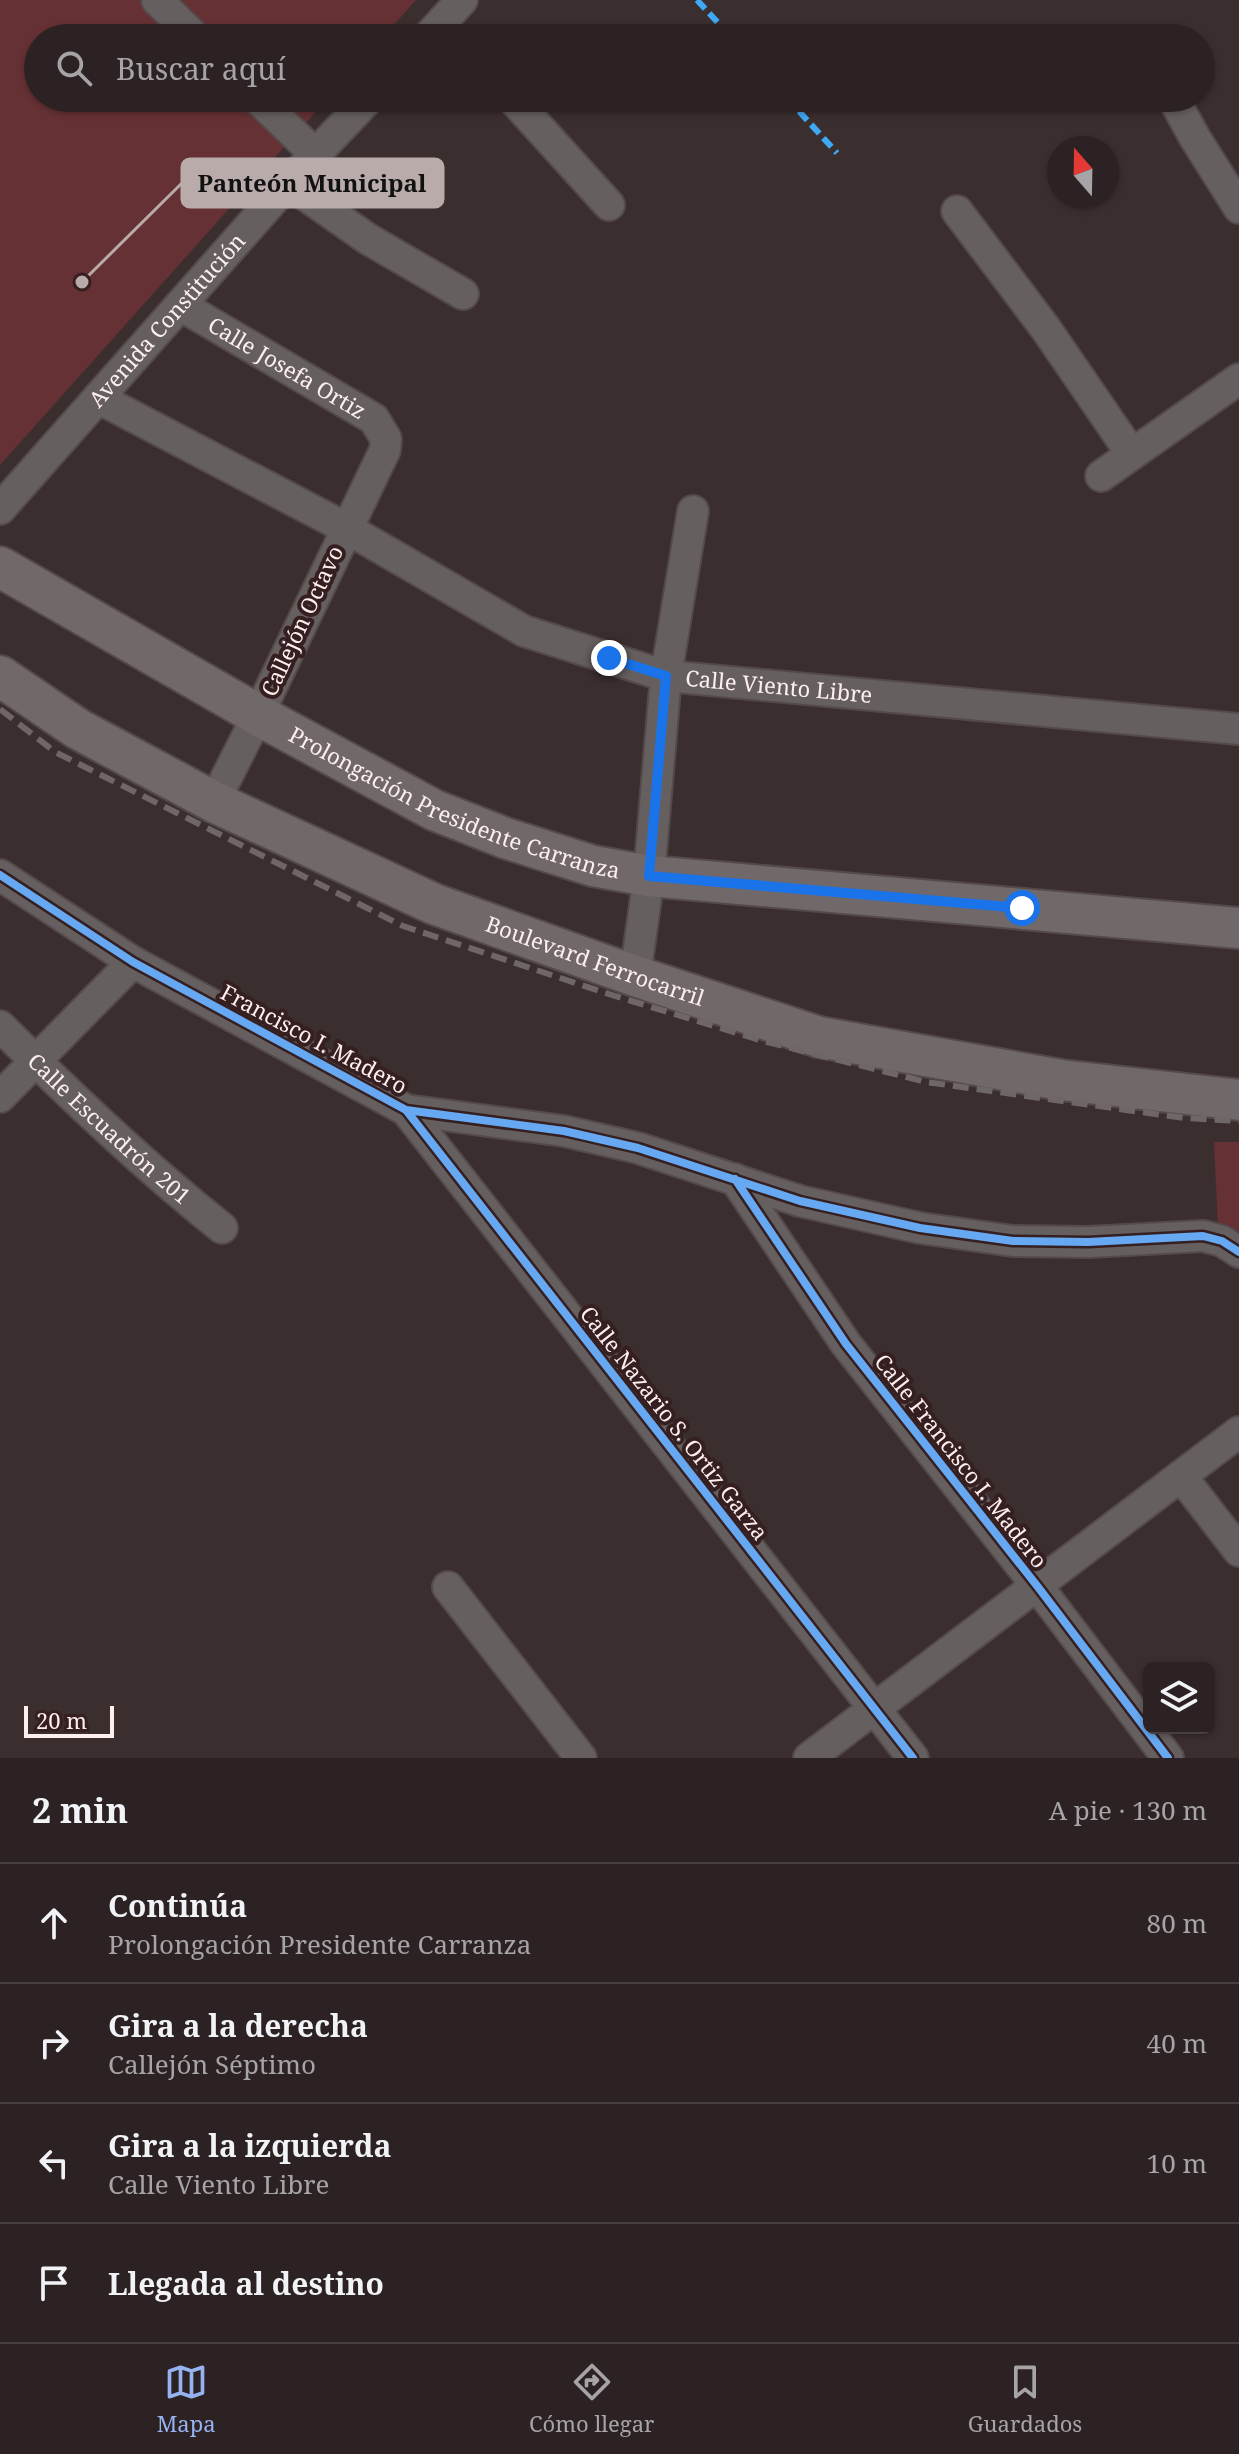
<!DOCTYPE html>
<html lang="es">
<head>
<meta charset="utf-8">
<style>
	body { margin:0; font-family:"Noto Serif",serif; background:#382f30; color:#f1f3f6 }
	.controls { position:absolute; right:24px; bottom:24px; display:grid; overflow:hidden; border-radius:12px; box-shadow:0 2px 6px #0004 }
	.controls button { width:72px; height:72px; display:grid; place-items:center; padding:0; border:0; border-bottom:2px solid #483f41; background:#2c2223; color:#f1f3f6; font:40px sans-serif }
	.compass { position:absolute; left:1047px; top:136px; width:72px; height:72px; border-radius:50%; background:#2c2223; box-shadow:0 2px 6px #0004; rotate:340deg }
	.scale { position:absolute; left:24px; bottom:20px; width:90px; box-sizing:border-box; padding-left:8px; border:4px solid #feeeee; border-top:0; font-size:22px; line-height:28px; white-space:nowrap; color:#feeeee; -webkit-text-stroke:6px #351f20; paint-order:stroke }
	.stop { position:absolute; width:24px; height:24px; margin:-18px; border:6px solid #1a73e8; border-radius:50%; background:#fff }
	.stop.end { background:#1a73e8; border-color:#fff; box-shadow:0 2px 8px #0008 }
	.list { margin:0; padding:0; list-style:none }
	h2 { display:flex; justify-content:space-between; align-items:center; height:104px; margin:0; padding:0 32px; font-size:34px }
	h2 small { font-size:26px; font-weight:400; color:#a6a4a6 }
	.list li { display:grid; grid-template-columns:52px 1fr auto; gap:24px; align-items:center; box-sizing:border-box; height:120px; padding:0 32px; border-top:2px solid #483f41 }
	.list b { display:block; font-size:30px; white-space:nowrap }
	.list p { margin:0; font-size:26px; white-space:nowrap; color:#a6a4a6 }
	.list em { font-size:26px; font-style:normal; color:#a6a4a6 }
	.icon { flex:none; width:44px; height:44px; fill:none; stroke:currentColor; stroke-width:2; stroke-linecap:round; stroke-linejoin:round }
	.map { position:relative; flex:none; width:1239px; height:1758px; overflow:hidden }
	.search { position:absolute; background:#2c2223; box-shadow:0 2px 6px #0004; left:24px; right:24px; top:24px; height:88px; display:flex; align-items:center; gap:20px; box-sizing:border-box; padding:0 28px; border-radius:44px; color:#a6a4a6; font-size:30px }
	.sheet { height:584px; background:#2c2223 }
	nav { display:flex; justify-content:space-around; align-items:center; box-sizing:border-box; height:112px; border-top:2px solid #483f41; background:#2c2223; font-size:22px; color:#a6a4a6 }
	nav a { display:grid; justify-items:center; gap:4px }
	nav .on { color:#95b2f1 }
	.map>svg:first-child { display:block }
	.green { fill:#663135 }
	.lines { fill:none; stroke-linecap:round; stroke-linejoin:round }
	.minor-casing { stroke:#554a4b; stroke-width:34 }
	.major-casing { stroke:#554a4b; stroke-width:44 }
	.minor { stroke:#665f60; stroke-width:30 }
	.major { stroke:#716969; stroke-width:40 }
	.rail { stroke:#6e6667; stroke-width:6; stroke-dasharray:16 8; stroke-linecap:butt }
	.quiet { stroke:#3fa9f5; stroke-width:6; stroke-dasharray:12 6; stroke-linecap:butt }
	.cycleway-casing { stroke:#351f20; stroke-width:13 }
	.cycleway { stroke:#66a8f1; stroke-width:8 }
	.route { stroke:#1a73e8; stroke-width:10 }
	.labels { text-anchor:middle; stroke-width:8; stroke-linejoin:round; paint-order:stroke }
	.street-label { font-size:22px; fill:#feeeee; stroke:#351f20 }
	.leader { fill:none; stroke:#baabab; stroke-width:3 }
	.callout-dot { fill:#baabab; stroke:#351f20; stroke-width:3 }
	.callout { fill:#baabab; stroke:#baabab; stroke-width:3 }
	.callout-label { font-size:24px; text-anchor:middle; font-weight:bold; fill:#111 }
</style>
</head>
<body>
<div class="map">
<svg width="1239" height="1758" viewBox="0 0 1239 1758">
	<rect width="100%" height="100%" fill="#3b2e2f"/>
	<path class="green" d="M0,0H416L382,38H38V98H328L0,465Z
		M1214,1142H1239V1250L1218,1228Z"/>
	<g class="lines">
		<g class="minor-casing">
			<g id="minor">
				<path d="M157,0L196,38"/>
				<path d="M427,38L462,0"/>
				<path d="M257,98L315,154"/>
				<path d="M512,98L609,205"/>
				<path d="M1173,98L1195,138L1239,208"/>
				<path d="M288,183L368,239L463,294"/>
				<path d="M957,211L1046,329L1131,453"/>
				<path id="s1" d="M180,305L374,419L386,439L385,450L258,715L214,802"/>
				<path id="s2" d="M98,398L346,528L524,631L666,676L1239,729"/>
				<path d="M1101,476L1239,379"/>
				<path id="s3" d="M0,509L288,183L369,98"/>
				<path d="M0,875L133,962L406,1110L564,1131L638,1148L800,1201L920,1228L1013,1241L1088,1242L1203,1236L1222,1241L1239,1252"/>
				<path d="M635,976L649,876L666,676L693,511"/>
				<path id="s4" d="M0,1026C72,1097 143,1165 222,1228"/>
				<path d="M0,1097L133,962"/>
				<path d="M406,1110L913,1758"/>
				<path d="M735,1179L846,1344L1038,1587L1168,1758"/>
				<path d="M1181,1476L1239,1551"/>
				<path d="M448,1587L581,1758"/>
				<path d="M809,1758L1239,1432"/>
			</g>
		</g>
		<g class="major-casing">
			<g id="major">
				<path id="s5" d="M0,567L258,715L434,810L505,838L593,866L649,876L1239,928"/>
				<path id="s6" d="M0,676L78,729L214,802L434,904L635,976L819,1037L1061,1080L1239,1100"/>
			</g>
		</g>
		<use href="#minor" class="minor"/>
		<use href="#major" class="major"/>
		<path class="rail" d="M0,709L55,752L403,926L615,996L763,1041L926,1082L1184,1118L1239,1121"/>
		<path class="quiet" d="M697,0L732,38
			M787,98L837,153"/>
		<g class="cycleway-casing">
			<path id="cycleway" d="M0,875L133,962L406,1110L564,1131L638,1148L800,1201L920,1228L1013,1241L1088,1242L1203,1236L1222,1241L1239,1252
				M406,1110L913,1758
				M735,1179L846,1344L1038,1587L1168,1758"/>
		</g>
		<use href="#cycleway" class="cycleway"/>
	</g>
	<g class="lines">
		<path class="route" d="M609,658L666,676L649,876L1022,908"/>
	</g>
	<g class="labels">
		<g class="street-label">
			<text dy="8" stroke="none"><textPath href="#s3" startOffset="252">Avenida Constitución</textPath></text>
			<text dy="8" stroke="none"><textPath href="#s1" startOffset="124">Calle Josefa Ortiz</textPath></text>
			<text transform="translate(302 621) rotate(-65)" y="8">Callejón Octavo</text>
			<text dy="8" stroke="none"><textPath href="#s2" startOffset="748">Calle Viento Libre</textPath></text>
			<text dy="8" stroke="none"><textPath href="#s5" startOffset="514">Prolongación Presidente Carranza</textPath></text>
			<text dy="8" stroke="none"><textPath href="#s6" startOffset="662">Boulevard Ferrocarril</textPath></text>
			<text transform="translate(314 1039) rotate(28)" y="8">Francisco I. Madero</text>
			<text dy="8" stroke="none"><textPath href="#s4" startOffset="150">Calle Escuadrón 201</textPath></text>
			<text transform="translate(674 1423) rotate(52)" y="8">Calle Nazario S. Ortiz Garza</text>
			<text transform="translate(961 1461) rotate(52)" y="8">Calle Francisco I. Madero</text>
		</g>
	</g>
	<path class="leader" d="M82 282L182 183"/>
	<circle class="callout-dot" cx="82" cy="282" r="8"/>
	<rect class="callout" x="182" y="159" width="261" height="48" rx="8"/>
	<g class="callout-label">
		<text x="312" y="192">Panteón Municipal</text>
	</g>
</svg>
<div class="controls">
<button><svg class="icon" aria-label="layers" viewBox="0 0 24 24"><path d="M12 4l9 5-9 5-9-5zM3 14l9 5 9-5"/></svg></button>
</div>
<svg class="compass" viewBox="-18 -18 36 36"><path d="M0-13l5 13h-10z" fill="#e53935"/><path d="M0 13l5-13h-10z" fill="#a6a4a6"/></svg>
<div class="scale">20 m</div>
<div class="stop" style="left:1022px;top:908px"></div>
<div class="stop end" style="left:609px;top:658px"></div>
<div class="search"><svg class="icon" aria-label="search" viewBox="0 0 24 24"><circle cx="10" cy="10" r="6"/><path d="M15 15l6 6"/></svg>Buscar aquí</div>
</div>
<section class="sheet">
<h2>2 min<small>A pie · 130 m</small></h2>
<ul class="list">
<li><svg class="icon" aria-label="ahead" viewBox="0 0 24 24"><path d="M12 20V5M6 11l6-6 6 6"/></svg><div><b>Continúa</b><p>Prolongación Presidente Carranza</p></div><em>80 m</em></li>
<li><svg class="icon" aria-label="right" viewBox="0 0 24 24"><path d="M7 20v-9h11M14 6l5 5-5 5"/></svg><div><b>Gira a la derecha</b><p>Callejón Séptimo</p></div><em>40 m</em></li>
<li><svg class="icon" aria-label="left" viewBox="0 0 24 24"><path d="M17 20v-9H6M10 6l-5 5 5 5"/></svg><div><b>Gira a la izquierda</b><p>Calle Viento Libre</p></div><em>10 m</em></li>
<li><svg class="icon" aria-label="arrive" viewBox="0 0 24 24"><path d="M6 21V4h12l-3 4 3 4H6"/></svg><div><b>Llegada al destino</b></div></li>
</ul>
</section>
<nav>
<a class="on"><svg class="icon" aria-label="map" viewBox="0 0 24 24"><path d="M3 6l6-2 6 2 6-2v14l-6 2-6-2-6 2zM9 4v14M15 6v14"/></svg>Mapa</a>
<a><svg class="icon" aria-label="directions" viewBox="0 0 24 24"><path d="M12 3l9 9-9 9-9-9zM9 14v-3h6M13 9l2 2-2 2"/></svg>Cómo llegar</a>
<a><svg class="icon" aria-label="saved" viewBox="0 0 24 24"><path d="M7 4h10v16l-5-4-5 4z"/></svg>Guardados</a>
</nav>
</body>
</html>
